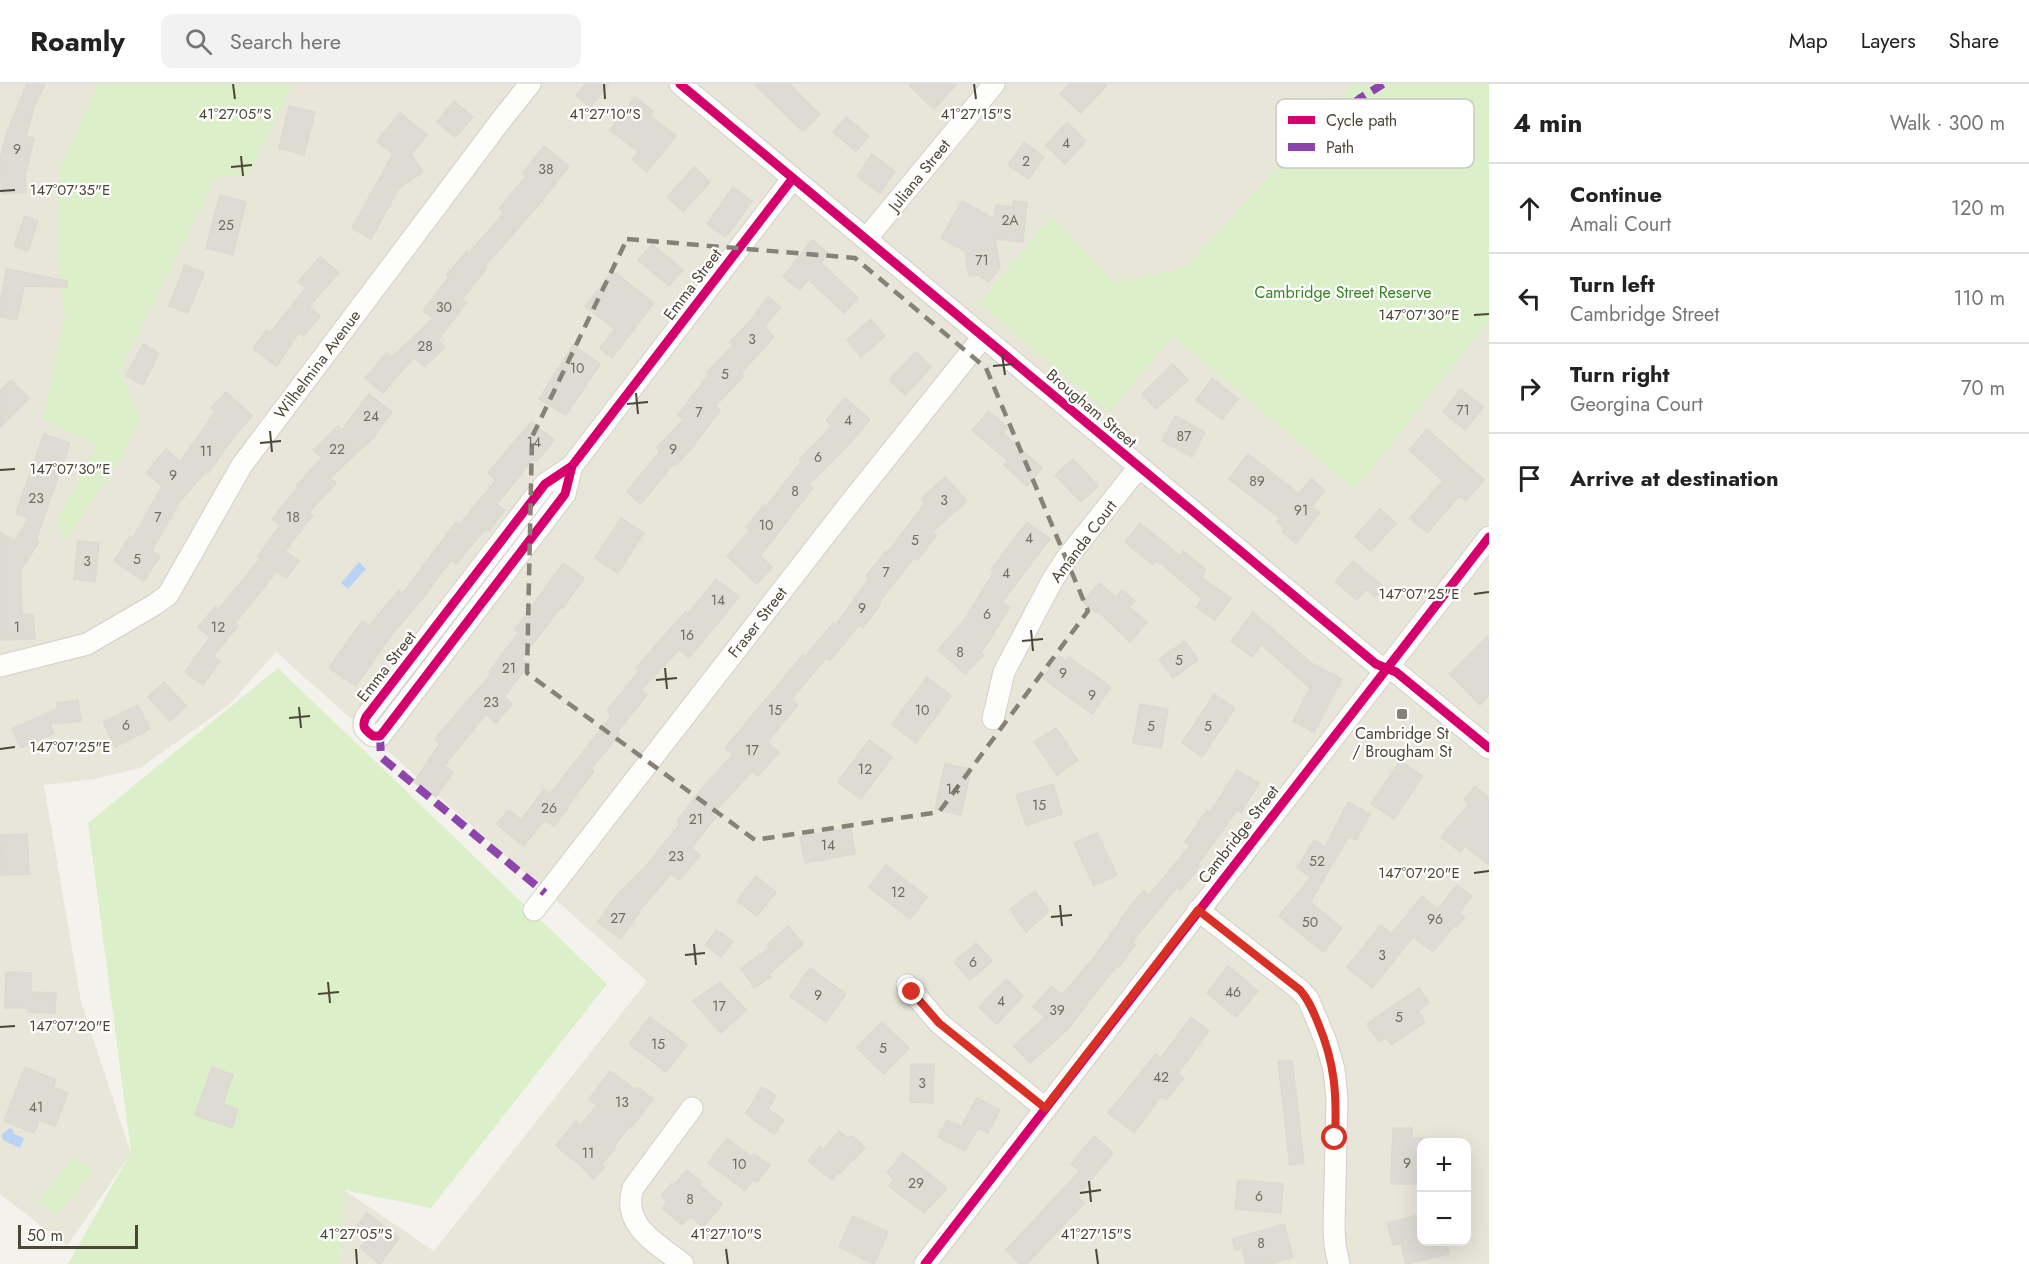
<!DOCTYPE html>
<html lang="en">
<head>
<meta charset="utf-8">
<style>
	body { margin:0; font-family:Jost,sans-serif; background:#f2f2f2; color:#222 }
	.controls { position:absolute; right:18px; bottom:18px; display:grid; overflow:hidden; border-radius:12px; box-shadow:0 6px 24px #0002 }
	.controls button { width:54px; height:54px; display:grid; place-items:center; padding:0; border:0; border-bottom:2px solid #e0e0e0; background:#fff; color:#222; font:30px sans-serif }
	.scale { position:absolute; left:18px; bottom:15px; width:120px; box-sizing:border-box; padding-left:6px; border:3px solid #4b4636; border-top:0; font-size:16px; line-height:21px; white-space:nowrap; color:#4b4636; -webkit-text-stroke:4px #fff; paint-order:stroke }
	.stop { position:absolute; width:18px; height:18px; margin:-14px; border:4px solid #d93025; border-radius:50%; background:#fff }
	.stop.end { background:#d93025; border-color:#fff; box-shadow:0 2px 6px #0008 }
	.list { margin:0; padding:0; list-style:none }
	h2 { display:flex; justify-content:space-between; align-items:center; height:78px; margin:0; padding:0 24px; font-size:26px }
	h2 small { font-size:20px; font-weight:400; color:#767676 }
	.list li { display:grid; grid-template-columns:39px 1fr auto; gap:18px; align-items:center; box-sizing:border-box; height:90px; padding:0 24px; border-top:2px solid #e0e0e0 }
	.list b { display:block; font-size:22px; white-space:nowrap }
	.list p { margin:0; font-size:20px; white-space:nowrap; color:#767676 }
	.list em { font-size:20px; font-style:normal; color:#767676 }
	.icon { flex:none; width:33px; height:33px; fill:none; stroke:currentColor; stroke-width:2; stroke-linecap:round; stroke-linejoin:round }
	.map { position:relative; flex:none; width:1489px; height:1180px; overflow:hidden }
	header { display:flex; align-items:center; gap:36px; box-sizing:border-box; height:84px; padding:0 30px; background:#fff; border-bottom:2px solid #e0e0e0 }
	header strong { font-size:28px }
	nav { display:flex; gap:33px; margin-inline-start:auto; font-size:21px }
	.search { width:420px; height:54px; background:#f2f2f2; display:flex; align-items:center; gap:15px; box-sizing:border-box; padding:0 21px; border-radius:12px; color:#767676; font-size:22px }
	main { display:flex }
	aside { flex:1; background:#fff }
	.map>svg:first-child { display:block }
	.residential { fill:#e8e5d9; fill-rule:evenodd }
	.green { fill:#dbf0c9 }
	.water { fill:#b8d4f5 }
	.building { fill:#dddbd4; stroke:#dcd9d1; stroke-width:1.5 }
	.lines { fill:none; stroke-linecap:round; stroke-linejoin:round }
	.minor-casing { stroke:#d1d0c9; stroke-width:23 }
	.minor { stroke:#fdfdfc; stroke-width:21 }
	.quiet { stroke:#8e44ad; stroke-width:8; stroke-dasharray:15 8; stroke-linecap:butt }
	.cycleway-casing { stroke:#fff; stroke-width:13 }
	.cycleway { stroke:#d6006c; stroke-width:9 }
	.route { stroke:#d93025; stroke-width:8 }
	.marked { fill:none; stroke:#868276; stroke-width:4.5; stroke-dasharray:12 8; stroke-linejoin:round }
	.ticks { fill:none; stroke:#4b4636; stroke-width:2 }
	.poi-dot { fill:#868276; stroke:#fff; stroke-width:2 }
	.labels { text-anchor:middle; stroke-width:4.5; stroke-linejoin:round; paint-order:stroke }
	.number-label { font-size:14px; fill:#706c5e }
	.street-label { font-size:16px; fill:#4b4636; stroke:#fff }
	.park-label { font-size:16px; fill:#388421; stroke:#fff }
	.poi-label { font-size:16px; fill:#4b4636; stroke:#fff }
	.key { fill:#fff; stroke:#c9c8c3; stroke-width:1.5 }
	.key-label { font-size:16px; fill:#4b4636 }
	.ticks-label { font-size:15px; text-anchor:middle; fill:#4b4636; stroke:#fff; stroke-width:4.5; stroke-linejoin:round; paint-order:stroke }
</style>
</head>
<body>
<header>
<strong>Roamly</strong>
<div class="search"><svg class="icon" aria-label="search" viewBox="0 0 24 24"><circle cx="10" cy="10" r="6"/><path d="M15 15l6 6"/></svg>Search here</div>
<nav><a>Map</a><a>Layers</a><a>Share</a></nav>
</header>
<main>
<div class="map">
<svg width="1489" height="1180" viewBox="0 0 1489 1180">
	<rect width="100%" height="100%" fill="#f3f2ec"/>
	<path class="residential" d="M0,0H1489V1180H340L344,1106L434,1167L647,897L276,568L229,621L140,684L94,695L44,701L81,918L131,1069L67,1162L0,1110ZM1422,1058H1466V1158H1422Z"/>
	<path class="green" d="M98,0H293L249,90L216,93L119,287L140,334L121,374L65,457L56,438L97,361L43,336L65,231L57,168L60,85Z
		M1354,0H1489V236L1355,406L1173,252L1109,329L979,219L1051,132L1114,199L1185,184Z
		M278,584L607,900L431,1124L344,1106L340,1180H68L131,1068L88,739Z
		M74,1072L93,1088L57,1132L38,1117Z"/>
	<path class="water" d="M359,478L366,485L348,505L341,499Z
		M10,1044L13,1046L14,1050L24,1054L20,1064L3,1056L2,1050Z"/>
	<path class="building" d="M27,0H45L35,21L26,52L34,54L25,93L26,108L2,110L0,76L7,48Z
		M586,0H609L590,23L576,11Z
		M754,0H789L820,30L803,48Z
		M908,0H957L934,25Z
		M1069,0H1108L1081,29L1060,10Z
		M635,13L653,27L650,32L676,52L647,88L632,76L639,68L610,46Z
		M454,17L473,33L455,53L437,38Z
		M289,22L315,28L304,71L279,64Z
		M400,29L427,51L411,70L423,88L399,104L371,155L352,144L393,70L377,57Z
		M846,33L869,52L856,67L833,49Z
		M1067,38L1086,57L1065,80L1046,61Z
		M1024,58L1044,73L1029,95L1008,81Z
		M544,62L569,82L541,118L485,182L487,184L461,216L466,219L438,256L445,263L424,283L414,273L383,309L365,294L387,269L392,273L433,234L423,227L449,193L447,191L467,167L469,169L504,129L499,125L526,92L523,89Z
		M872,70L895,87L880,109L857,92Z
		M694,83L710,98L683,128L667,113Z
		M733,103L752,117L726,153L707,140Z
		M220,111L246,118L233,171L206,164Z
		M962,117L994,135L996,121L1013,123L1014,117L1027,118L1023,158L995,155L1000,184L988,198L979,191L969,192L965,167L941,154Z
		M25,132L38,137L28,167L14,162Z
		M812,156L828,169L821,179L858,214L844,229L808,195L800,206L783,193Z
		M652,160L683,186L669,202L638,176Z
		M320,173L339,188L309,223L320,232L304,252L299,248L277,282L253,265L266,246L270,249L306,204L298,198Z
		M185,181L204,189L188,229L169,222Z
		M7,185L67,197V203L24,202L17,236L0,233V218Z
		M613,187L654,219L612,274L600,264L615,245L585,222Z
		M768,213L781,223L764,243L774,253L741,289L744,292L715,322L720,326L690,366L676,381L674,379L641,420L627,408L660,367L657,364L684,335L678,331L709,290L707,288L733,261L730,258L751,236Z
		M871,235L885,252L861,273L847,256Z
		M143,260L159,269L143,301L126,292Z
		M573,261L600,280L566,331L539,315Z
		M916,268L931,283L905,311L889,296Z
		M1173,280L1188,296L1156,325L1142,310Z
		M1212,294L1238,315L1222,336L1196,316Z
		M11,296L29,314L0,343V306Z
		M1461,305L1483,323L1465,346L1443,328Z
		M226,308L252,332L235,351L208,389L206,387L178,420L152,467L160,472L144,497L114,477L130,452L133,454L162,402L146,389L166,365L180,378L215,328L211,324Z
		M369,310L392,328L373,354L330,394L336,399L309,428L313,431L285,467L299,477L286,494L277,487L235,539L238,542L213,572L220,577L203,601L185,588L210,553L198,543L215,523L219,525L260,475L258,473L280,441L272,435L298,403L296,402L322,374L314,366L338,342L342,346Z
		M845,314L870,335L851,358L809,400L813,404L760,472L772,483L757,500L727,472L750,447L746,443L764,421L766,423L801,378L799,376L832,342L826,337Z
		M989,327L1008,344L1003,349L1042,384L1027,402L1004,381L1008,377L972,346Z
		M1175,332L1205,348L1192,373L1162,357Z
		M531,338L554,356L536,378L533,375L497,420L505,426L489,447L486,444L456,480L451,476L423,514L389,554L356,602L329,584L362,537L369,542L399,506L403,509L456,438L459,441L496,396L488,389Z
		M1427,345L1484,396L1466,417L1459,412L1427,449L1410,434L1443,397L1409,366Z
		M44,350L70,359L36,456L39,458L21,486L22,531L33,530L35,555L0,556V448L15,457L29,434L16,429Z
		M1248,370L1299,410L1311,394L1325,406L1312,423L1320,429L1296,459L1282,448L1284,444L1277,438L1280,434L1229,395Z
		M1073,375L1098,402L1081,418L1055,391Z
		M945,393L967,417L931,449L936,452L917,476L914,474L879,518L881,519L863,544L859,541L830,577L826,574L791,616L798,621L767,658L779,668L758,692L752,687L712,731L716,733L691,764L700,771L679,796L671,790L638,828L639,829L621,855L598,838L616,812L645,783L680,740L677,737L703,703L733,671L725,664L803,571L805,573L833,539L836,541L869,494L866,492L886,467L887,469L925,419L921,415Z
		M1380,425L1396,439L1371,467L1355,453Z
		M621,434L644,449L618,489L595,474Z
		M1027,438L1050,455L1002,518L1010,523L981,569L983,571L965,590L938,566L962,539L994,488L991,486Z
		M1140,439L1180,472L1183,467L1206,486L1201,493L1231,514L1215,536L1196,523L1202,515L1157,476L1153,481L1125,458Z
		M78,457L99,459L95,498L74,495Z
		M1353,477L1384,503L1375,513L1366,505L1357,516L1335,498Z
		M563,479L584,494L563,524L561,523L521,575L529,580L504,613L512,620L496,639L486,630L444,682L453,688L436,713L414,698L440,659L435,655L492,589L489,588L518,549L515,546Z
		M716,495L739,513L689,574L679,566L641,606L647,611L617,648L620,650L591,685L594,687L567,723L568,724L554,742L545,736L523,762L497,740L509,726L521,736L544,705L550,710L612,631L607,627L639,587L636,584L685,528L688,530Z
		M1099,499L1116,513L1122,506L1135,517L1129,523L1147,538L1130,558L1098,527L1096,529L1083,518Z
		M1253,528L1311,579L1342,595L1314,648L1293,637L1310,604L1261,560L1252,573L1231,557Z
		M1489,551V611L1480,621L1450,590Z
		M1185,557L1198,576L1173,594L1159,575Z
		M1059,572L1066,577L1069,573L1111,603L1092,630L1043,594Z
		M927,593L951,612L916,659L892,640Z
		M164,598L186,622L170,637L148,613Z
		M1214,610L1235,624L1202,673L1182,659Z
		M78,616L81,637L50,640L54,649L21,664L12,645L57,625V619Z
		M1140,620L1168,625L1161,664L1133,659Z
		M138,621L150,645L115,663L103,638Z
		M1056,644L1078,676L1057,691L1034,658Z
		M869,656L892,673L861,715L838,698Z
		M1400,677L1423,692L1394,735L1371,720Z
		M945,680L971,685L961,731L935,725Z
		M1237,686L1259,699L1241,728L1237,726L1198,780L1200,782L1181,806L1177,803L1132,858L1135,861L1119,883L1117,881L1067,946L1030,979L1014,962L1045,933L1033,923L1051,902L1062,911L1092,876L1122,835L1121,834L1144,806L1149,811L1190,762L1185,758L1207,726L1210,729Z
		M1053,700L1062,730L1026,741L1016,711Z
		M1475,702L1489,714V781L1465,762L1460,768L1441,753L1469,720L1464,716Z
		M1348,718L1370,730L1356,756L1349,752L1310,818L1342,844L1323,868L1279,832L1311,793L1297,784L1314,756L1325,763Z
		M851,744L855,770L805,779L800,753Z
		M1097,749L1117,791L1094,802L1074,759Z
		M27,750L29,790L1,791L0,751Z
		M886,781L927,813L910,835L869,803Z
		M756,792L776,808L757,832L737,817Z
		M1457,801L1472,812L1459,829L1465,833L1457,843L1455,841L1447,850L1433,868L1413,853L1372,904L1347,883L1381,841L1392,850L1422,812L1438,825Z
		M1035,807L1049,827L1026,848L1010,825Z
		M788,842L803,860L769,890L771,893L754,904L741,884L770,864L767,861Z
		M716,846L733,857L721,873L705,861Z
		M976,859L992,877L970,896L954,878Z
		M1228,882L1258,907L1236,933L1207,909Z
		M810,884L846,910L826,938L790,912Z
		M6,888L31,889V908L56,909L55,929L28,928V924H5Z
		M1006,895L1023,912L997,940L979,923Z
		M720,898L746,926L721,949L693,917Z
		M1419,904L1429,919L1418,927L1425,938L1391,961L1386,953L1379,958L1367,940Z
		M650,933L687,961L666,988L629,960Z
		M1191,933L1209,947L1178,989L1184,994L1166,1016L1161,1012L1134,1049L1108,1029L1156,970L1161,974Z
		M882,938L909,964L884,990L857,964Z
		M1292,976L1304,1079L1290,1081L1278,978Z
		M911,980H934L933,1019L910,1018Z
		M25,983L56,996L53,1003L68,1009L55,1042L39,1036L34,1049L4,1037Z
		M212,983L233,991L223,1020L238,1025L232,1044L195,1031Z
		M610,987L636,1006L638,1004L653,1015L631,1044L629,1042L614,1063L615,1064L602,1080L604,1084L593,1095L579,1080L556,1062L576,1037L581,1041L597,1021L589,1015Z
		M762,1003L776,1012L768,1025L784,1036L774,1050L752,1035V1033L746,1029Z
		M977,1014L1000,1026L988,1049L978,1044L965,1067L938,1053L947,1036L961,1043Z
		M1393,1044H1412V1054H1422V1100H1391Z
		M839,1047L848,1054L852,1052L865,1063L854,1076L852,1075L840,1090L838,1088L832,1096L808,1077L820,1062L824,1065Z
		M1094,1052L1113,1069L1077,1112L1084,1119L1027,1180H1020L1006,1166L1080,1087L1071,1080Z
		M727,1054L752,1073L754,1070L770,1081L757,1098L753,1095L745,1107L708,1079Z
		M903,1069L947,1104L924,1129L889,1102L894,1095L887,1089Z
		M687,1086L702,1098L699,1101L722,1120L703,1143L690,1132L682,1141L662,1124L667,1117L661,1112L672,1099L674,1101Z
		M1238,1096L1283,1100L1281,1129L1235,1125Z
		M367,1129L399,1154L380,1180L360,1164L370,1152L357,1142Z
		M1422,1130V1158H1446L1449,1170L1406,1180L1401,1159L1393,1161L1387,1139Z
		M853,1132L888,1148L874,1180L839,1163Z
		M1284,1140L1293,1173L1270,1180H1246L1242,1164L1235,1166L1232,1155Z"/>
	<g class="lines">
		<g class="minor-casing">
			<path id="minor" d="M680,0L1376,580L1396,588L1489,664
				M866,155L994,0
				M572,382L565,410L384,647L380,652H373C365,646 361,643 366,633L545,400L572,382L793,94
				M0,582L87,560L154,521L168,511L242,381L502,35L530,0
				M993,635L1004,588L1052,497L1066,475L1139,383
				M534,826L847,423L983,253
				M1198,826L1300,906L1308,915L1317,936L1326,958L1334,985L1337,1014L1334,1144L1335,1161L1339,1180
				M907,901L939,939L1045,1024
				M683,1180C657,1159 621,1142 633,1104L692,1024
				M925,1180L1489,453"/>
		</g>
		<use href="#minor" class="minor"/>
		<path class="quiet" d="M1284,81L1359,15L1383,0
			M380,652L381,673L545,809"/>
		<g class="cycleway-casing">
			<path id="cycleway" d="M680,0L1376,580L1396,588L1489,664
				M572,382L565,410L384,647L380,652H373C365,646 361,643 366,633L545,400L572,382L793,94
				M925,1180L1489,453"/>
		</g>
		<use href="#cycleway" class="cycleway"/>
	</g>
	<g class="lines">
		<path class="route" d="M912,908L939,939L1045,1024L1198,826L1300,906C1309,916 1313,927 1318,939C1335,979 1337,1011 1335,1054"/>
	</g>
	<path class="marked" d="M627,155L855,174L986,284L1088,527L939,728L755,756L527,589L532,353Z"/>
	<path class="ticks" d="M233,0L235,15M604,0L605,15M974,0L976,15M241,72L243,92M231,83L252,81M0,107L15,106M1474,231L1489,230M1002,270L1005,291M993,282L1014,280M636,309L638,330M627,320L648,318M270,347L272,368M260,359L281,357M0,386L15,385M1474,510L1489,508M1031,546L1033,567M1022,557L1043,555M665,584L667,605M656,596L677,594M299,623L301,644M289,634L310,632M0,665L15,663M1474,789L1489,787M1060,821L1062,842M1051,833L1072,831M694,860L696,881M685,871L705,869M328,898L330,919M318,910L339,908M0,943L15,942M1089,1097L1091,1118M1080,1109L1101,1106M356,1165L357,1180M726,1165L728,1180M1096,1165L1098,1180"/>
	<rect class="poi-dot" x="1396" y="624" width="12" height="12" rx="3"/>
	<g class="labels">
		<g class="number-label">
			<text x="1066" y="64">4</text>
			<text x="17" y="70">9</text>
			<text x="1026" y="82">2</text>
			<text x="546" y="90">38</text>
			<text x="1010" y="141">2A</text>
			<text x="226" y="146">25</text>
			<text x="982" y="181">71</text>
			<text x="444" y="228">30</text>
			<text x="752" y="260">3</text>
			<text x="425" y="267">28</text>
			<text x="577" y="289">10</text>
			<text x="725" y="295">5</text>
			<text x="1463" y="331">71</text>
			<text x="699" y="333">7</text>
			<text x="371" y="337">24</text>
			<text x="848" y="341">4</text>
			<text x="1184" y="357">87</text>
			<text x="534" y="363">14</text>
			<text x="337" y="370">22</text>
			<text x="673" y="370">9</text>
			<text x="206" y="372">11</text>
			<text x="818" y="378">6</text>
			<text x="173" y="396">9</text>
			<text x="1257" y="402">89</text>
			<text x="795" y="412">8</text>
			<text x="36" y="419">23</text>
			<text x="944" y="421">3</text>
			<text x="1301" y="431">91</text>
			<text x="158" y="438">7</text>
			<text x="293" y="438">18</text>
			<text x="766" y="446">10</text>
			<text x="1029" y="459">4</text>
			<text x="915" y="461">5</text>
			<text x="137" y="480">5</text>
			<text x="87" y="482">3</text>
			<text x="886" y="493">7</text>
			<text x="1006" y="494">4</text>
			<text x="718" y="521">14</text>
			<text x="862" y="529">9</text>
			<text x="987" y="535">6</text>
			<text x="17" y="548">1</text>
			<text x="218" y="548">12</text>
			<text x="687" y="556">16</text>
			<text x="960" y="573">8</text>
			<text x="1179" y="581">5</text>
			<text x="509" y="589">21</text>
			<text x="1063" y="594">9</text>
			<text x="1092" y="616">9</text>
			<text x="491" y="623">23</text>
			<text x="775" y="631">15</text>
			<text x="922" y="631">10</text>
			<text x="126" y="646">6</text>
			<text x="1151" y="647">5</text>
			<text x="1208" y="647">5</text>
			<text x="752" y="671">17</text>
			<text x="865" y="690">12</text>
			<text x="953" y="710">14</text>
			<text x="1039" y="726">15</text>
			<text x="549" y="729">26</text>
			<text x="696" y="740">21</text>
			<text x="828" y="766">14</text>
			<text x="676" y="777">23</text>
			<text x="1317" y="782">52</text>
			<text x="898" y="813">12</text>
			<text x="618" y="839">27</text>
			<text x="1435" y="840">96</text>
			<text x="1310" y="843">50</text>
			<text x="1382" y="876">3</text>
			<text x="973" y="883">6</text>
			<text x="1233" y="913">46</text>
			<text x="818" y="916">9</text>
			<text x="1001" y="922">4</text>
			<text x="719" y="927">17</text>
			<text x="1057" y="931">39</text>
			<text x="1399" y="938">5</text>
			<text x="658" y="965">15</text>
			<text x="883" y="969">5</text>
			<text x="1161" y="998">42</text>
			<text x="922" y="1004">3</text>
			<text x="622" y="1023">13</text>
			<text x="36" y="1028">41</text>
			<text x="588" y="1074">11</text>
			<text x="1407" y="1084">9</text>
			<text x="739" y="1085">10</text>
			<text x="916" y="1104">29</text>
			<text x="1259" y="1117">6</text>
			<text x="690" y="1120">8</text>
			<text x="1261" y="1164">8</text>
		</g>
		<g class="street-label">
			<text transform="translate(919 91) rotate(-51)" y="6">Juliana Street</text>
			<text transform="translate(692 200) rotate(-53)" y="6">Emma Street</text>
			<text transform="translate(317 280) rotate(-53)" y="6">Wilhelmina Avenue</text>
			<text transform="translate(1092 324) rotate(40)" y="6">Brougham Street</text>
			<text transform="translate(1083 457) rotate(-53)" y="6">Amanda Court</text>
			<text transform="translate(757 538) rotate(-52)" y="6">Fraser Street</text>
			<text transform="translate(386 582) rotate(-52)" y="6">Emma Street</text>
			<text transform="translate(1238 750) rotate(-52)" y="6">Cambridge Street</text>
		</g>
		<g class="park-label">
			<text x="1343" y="214">Cambridge Street Reserve</text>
		</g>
		<g class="poi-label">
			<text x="1402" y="655">Cambridge St<tspan x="1402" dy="18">/ Brougham St</tspan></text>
		</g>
	</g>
	<rect x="1276" y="15" width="198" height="69" rx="9" class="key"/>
	<rect x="1288" y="32" width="27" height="8" fill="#d6006c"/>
	<rect x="1288" y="59" width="27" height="8" fill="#8e44ad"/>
	<g class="key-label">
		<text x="1326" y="42">Cycle path</text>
		<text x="1326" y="69">Path</text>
	</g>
	<g class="ticks-label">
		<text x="235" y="35">41°27'05"S</text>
		<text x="605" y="35">41°27'10"S</text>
		<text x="976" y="35">41°27'15"S</text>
		<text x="70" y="111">147°07'35"E</text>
		<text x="1419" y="236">147°07'30"E</text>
		<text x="70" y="390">147°07'30"E</text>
		<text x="1419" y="515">147°07'25"E</text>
		<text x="70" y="668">147°07'25"E</text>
		<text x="1419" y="794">147°07'20"E</text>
		<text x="70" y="947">147°07'20"E</text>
		<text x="356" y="1155">41°27'05"S</text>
		<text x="726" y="1155">41°27'10"S</text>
		<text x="1096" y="1155">41°27'15"S</text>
	</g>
</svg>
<div class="controls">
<button>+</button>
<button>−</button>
</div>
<div class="scale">50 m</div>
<div class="stop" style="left:1335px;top:1054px"></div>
<div class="stop end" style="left:912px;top:908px"></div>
</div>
<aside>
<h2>4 min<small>Walk · 300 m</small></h2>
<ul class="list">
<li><svg class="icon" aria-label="ahead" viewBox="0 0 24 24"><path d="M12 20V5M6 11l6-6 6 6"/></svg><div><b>Continue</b><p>Amali Court</p></div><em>120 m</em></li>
<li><svg class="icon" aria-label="left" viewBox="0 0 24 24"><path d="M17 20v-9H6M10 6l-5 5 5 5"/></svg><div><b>Turn left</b><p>Cambridge Street</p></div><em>110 m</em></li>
<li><svg class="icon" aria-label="right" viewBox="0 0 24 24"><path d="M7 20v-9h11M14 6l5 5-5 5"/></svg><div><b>Turn right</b><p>Georgina Court</p></div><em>70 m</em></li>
<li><svg class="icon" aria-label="arrive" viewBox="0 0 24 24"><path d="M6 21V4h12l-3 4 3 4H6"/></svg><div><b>Arrive at destination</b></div></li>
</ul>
</aside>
</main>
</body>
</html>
